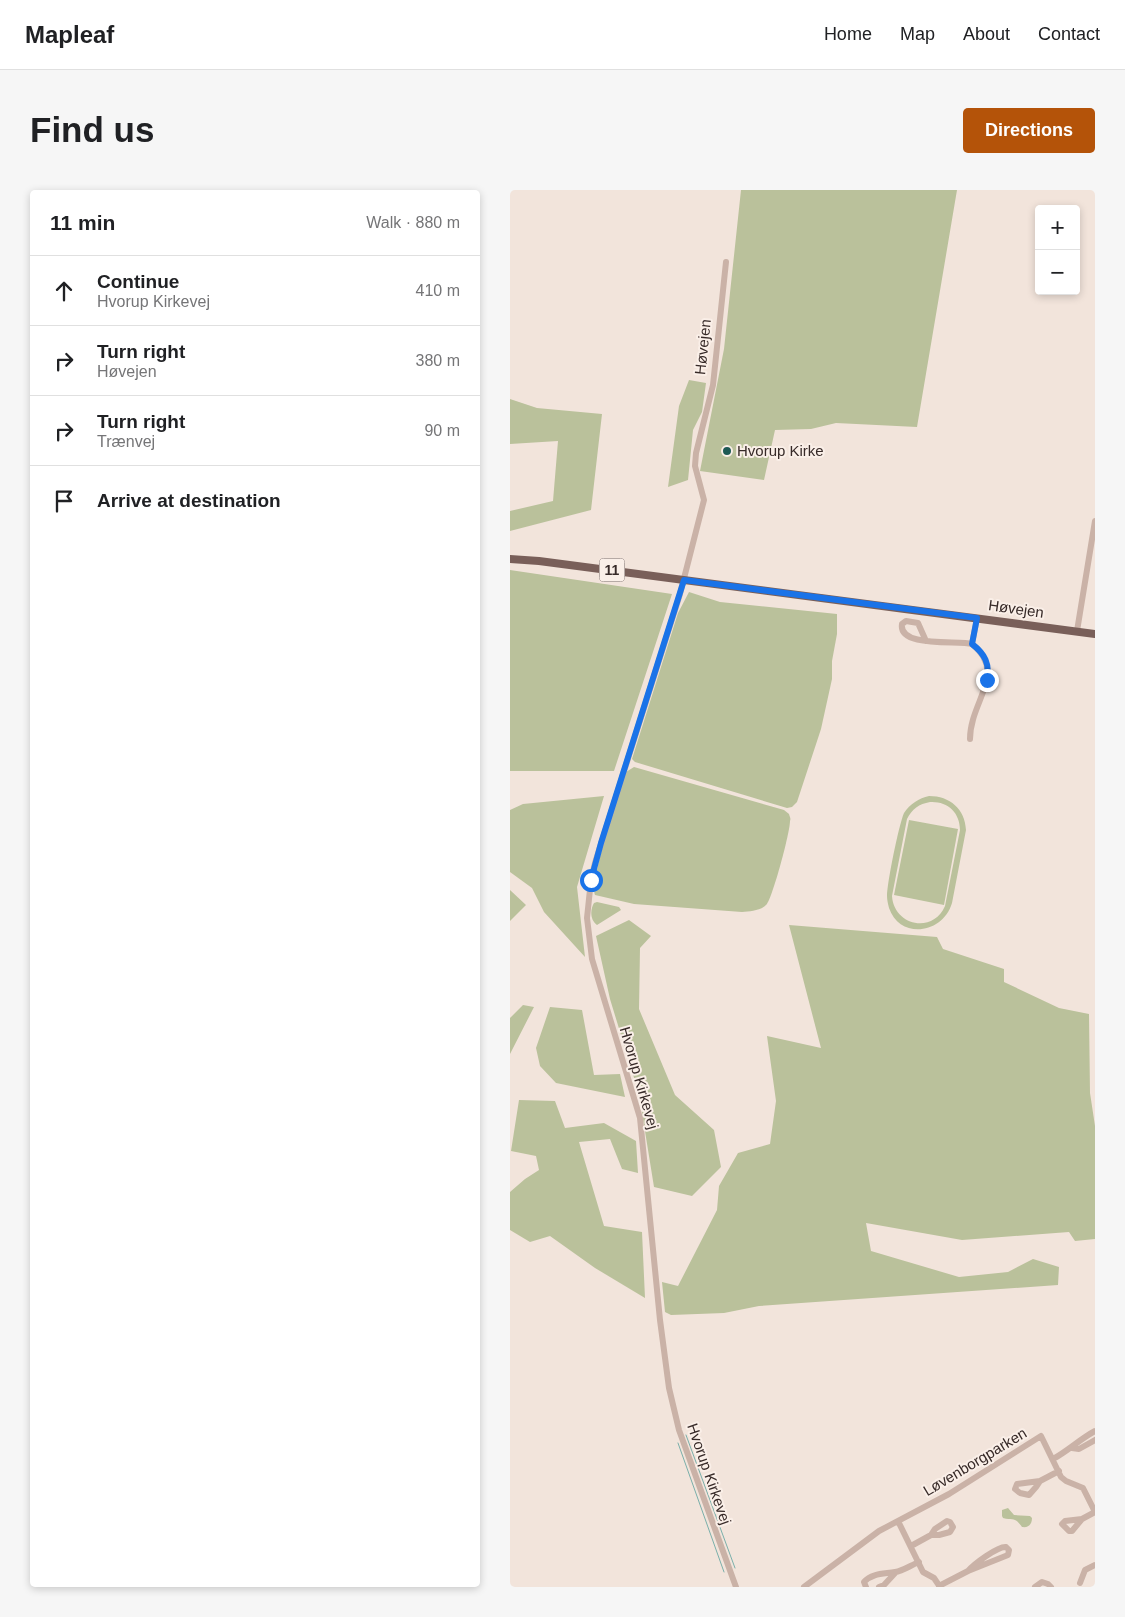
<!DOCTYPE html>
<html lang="en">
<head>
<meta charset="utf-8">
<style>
	body { margin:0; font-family:Helvetica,sans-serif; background:#f6f6f6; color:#202124 }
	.controls { position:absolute; right:15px; top:15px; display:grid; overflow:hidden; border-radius:5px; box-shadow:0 2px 8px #0003 }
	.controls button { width:45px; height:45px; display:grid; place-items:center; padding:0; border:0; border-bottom:1px solid #e0e0e0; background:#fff; color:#202124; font:25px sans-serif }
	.stop { position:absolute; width:15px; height:15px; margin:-11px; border:4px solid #1a73e8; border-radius:50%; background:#fff }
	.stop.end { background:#1a73e8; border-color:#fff; box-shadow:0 1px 5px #0008 }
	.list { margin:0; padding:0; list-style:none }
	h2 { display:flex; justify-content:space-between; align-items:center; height:65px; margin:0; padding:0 20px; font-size:21px }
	h2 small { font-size:16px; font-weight:400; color:#757577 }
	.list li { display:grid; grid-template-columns:32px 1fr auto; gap:15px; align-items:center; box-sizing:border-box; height:70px; padding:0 20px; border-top:1px solid #e0e0e0 }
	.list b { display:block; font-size:19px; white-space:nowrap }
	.list p { margin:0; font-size:16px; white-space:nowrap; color:#757577 }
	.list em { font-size:16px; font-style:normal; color:#757577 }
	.icon { flex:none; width:28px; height:28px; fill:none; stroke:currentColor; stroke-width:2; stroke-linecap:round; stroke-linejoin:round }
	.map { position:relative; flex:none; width:585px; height:1397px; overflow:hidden; border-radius:5px }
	header { display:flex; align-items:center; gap:30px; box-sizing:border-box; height:70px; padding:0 25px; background:#fff; border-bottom:1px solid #e0e0e0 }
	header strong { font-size:24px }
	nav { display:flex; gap:28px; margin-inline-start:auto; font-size:18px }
	.intro { display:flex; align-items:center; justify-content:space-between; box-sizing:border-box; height:120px; padding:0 30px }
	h1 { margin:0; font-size:35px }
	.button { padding:12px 22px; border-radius:5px; background:#b45309; color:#fff; font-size:18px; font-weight:700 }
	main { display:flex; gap:30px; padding:0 30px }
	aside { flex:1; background:#fff; border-radius:5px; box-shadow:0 2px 8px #0003 }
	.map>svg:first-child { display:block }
	.green { fill:#bac19b; fill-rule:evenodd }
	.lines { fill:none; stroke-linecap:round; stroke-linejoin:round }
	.stream { stroke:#7aafaa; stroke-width:1 }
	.minor { stroke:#cab2a7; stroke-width:6 }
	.major { stroke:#795f59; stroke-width:8 }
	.route { stroke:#1a73e8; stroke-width:6 }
	.poi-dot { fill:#1d5954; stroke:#faefe8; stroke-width:2 }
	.labels { text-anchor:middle; stroke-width:4; stroke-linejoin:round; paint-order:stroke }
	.shield { fill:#faefe8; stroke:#726562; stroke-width:1 }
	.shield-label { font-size:14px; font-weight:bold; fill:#372a28 }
	.street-label { font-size:15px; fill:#372a28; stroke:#faefe8 }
	.poi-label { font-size:15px; fill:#372a28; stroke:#faefe8; text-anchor:start }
</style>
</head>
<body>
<header>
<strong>Mapleaf</strong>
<nav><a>Home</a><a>Map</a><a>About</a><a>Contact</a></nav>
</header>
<div class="intro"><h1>Find us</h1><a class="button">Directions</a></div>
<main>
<aside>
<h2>11 min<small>Walk · 880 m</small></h2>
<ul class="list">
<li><svg class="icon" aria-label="ahead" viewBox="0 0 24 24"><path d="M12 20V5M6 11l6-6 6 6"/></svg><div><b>Continue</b><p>Hvorup Kirkevej</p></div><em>410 m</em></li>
<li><svg class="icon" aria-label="right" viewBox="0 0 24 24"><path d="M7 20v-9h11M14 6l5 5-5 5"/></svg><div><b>Turn right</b><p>Høvejen</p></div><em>380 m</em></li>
<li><svg class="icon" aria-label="right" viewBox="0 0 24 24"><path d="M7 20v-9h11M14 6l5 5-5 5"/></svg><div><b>Turn right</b><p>Trænvej</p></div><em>90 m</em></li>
<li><svg class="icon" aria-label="arrive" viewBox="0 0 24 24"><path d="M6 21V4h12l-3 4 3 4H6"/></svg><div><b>Arrive at destination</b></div></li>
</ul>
</aside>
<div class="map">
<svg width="585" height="1397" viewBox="0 0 585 1397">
	<rect width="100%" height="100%" fill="#f2e4db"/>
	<path class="green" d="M231,0H447L407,237L326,233L301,239L265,240L254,290L190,281L214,159Z
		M179,190L196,193L192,222L183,240L178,290L158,297L169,216Z
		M0,209L27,218L92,224L81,320L0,341V321L43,311L48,251L0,254Z
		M0,380L162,404L104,581H0Z
		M179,402L210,412L327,424V444L322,471V489L311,539L287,612L282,617L277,618L125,572L122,569L168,423Z
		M124,577L274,620L279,624C280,628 281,628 280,631C280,643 263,706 257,714C251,721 240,721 232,722L124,714L85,705C79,691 110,602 116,582Z
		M94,606L67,697L75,767L34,722L22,698L0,682V620L13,614Z
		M419,606C440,606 455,619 456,640L442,713C433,744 390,750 379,718C378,714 377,710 377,706C377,693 389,634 394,623C400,614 409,608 419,606ZM420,612C437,611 450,622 450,640L435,716C423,744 384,736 382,706L397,629C402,619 409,614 420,612Z
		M399,630L448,639L434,715L384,705Z
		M0,700L16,715L0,731Z
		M87,712L109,717L111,720L87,735C80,730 80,720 84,713Z
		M119,730L141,746L130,758L129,819L165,905L204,940L211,977L182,1006L144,997L129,904L100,809L86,746Z
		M279,735L427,747L433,759L494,779V792L549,818L579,824L580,903L585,936V1049L565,1051L559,1042L452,1050L356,1033L361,1061L449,1087L498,1082L523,1069L549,1077L548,1095L249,1116L214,1123L161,1125L155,1122L152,1092L168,1096L207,1020L209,996L228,963L260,954L266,911L257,846L311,858Z
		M13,815L24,817L0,864V828Z
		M40,817L72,820L84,885L110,884L115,907L46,893L30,876L26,858Z
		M9,910L45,911L55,938L94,933L126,951L128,983L112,979L100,949L69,952L94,1036L132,1042L135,1108L85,1078L40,1046L20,1052L0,1040V1002L15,989L29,980L26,966L1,961Z
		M498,1318L504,1325L520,1326L522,1328C522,1334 519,1338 512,1337C504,1326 504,1331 493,1328L492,1326V1320Z"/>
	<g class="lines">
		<path class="stream" d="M176,1245L225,1378
			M168,1253L214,1382"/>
		<path class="minor" d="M216,72L203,195L186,263L185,276L194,310L170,404L85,673L81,690L77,728L82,769L130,928L150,1130L159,1198L169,1240L226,1397
			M567,441L585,331
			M416,451L408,433L396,431L392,434C388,458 448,450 462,454C498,483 460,511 460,549
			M462,454L467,428
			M562,1258L569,1259L585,1250
			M543,1269C558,1261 570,1249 585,1241
			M530,1291L507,1294L505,1299L510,1303L519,1305L526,1297L530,1291L549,1281
			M388,1331L413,1382L424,1388L430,1397
			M401,1356L421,1345H429L440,1342L443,1337L440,1332L437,1331L425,1339L421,1345
			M570,1393L575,1380L585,1375
			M429,1396L458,1381L498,1365L499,1360L496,1357C488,1356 464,1374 458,1381
			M294,1397L369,1341L439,1304L531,1246L551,1287L556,1291L573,1298L585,1322L572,1329L555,1331L552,1334L559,1341H562L572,1329
			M356,1397L354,1392C362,1383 374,1384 385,1382C393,1381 401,1375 409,1372
			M369,1397L374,1395L386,1382
			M525,1397L532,1392L538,1394L541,1397"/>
		<path class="major" d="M0,369L29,371L585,444"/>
	</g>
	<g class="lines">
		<path class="route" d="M81,690L91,653L174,390L467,428L462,454C475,464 480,474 477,490"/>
	</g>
	<circle class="poi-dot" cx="217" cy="261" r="5"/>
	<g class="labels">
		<rect class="shield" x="89.5" y="368.5" width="25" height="23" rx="4"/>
		<g class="shield-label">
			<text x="102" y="385">11</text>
		</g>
		<g class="street-label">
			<text transform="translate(193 157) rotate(-84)" y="5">Høvejen</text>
			<text transform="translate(506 419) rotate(8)" y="5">Høvejen</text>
			<text transform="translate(129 888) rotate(74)" y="5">Hvorup Kirkevej</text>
			<text transform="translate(465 1272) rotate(-31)" y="5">Løvenborgparken</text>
			<text transform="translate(199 1284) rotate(71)" y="5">Hvorup Kirkevej</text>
		</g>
		<g class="poi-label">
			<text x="227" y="266">Hvorup Kirke</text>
		</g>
	</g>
</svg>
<div class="controls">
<button>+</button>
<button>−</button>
</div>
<div class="stop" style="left:81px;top:690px"></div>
<div class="stop end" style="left:477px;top:490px"></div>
</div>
</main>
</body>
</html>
